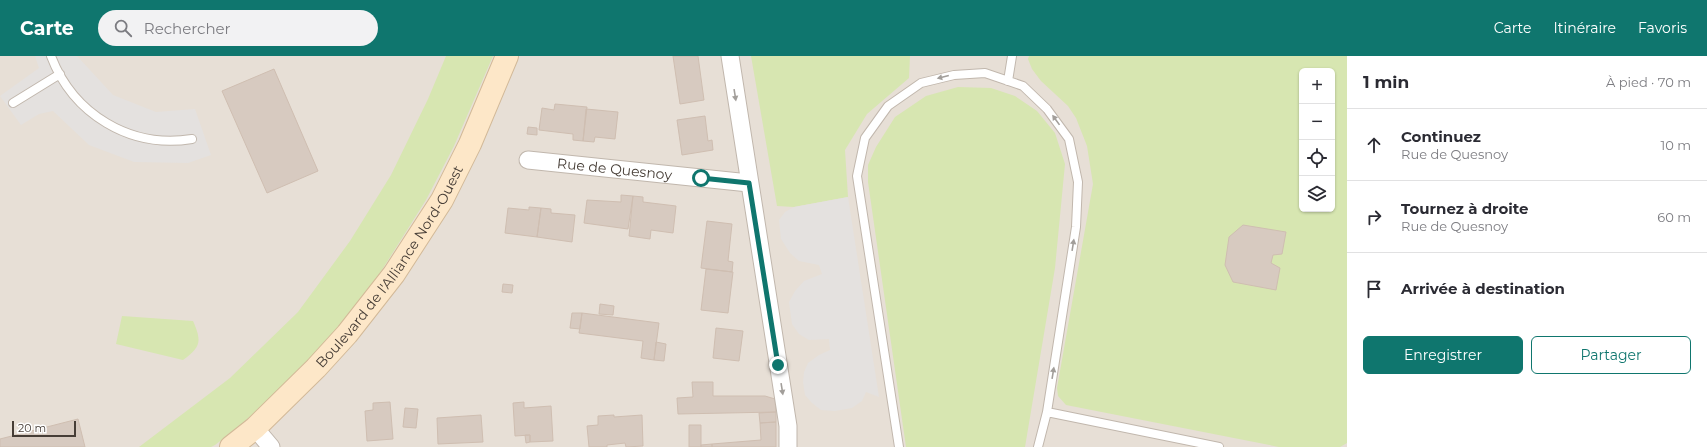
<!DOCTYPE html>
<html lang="fr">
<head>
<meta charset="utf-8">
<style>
	body { margin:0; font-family:Montserrat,sans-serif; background:#f2f2f3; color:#2b2b33 }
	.controls { position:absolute; right:12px; top:12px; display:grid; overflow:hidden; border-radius:6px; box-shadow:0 1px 3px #0004 }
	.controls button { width:36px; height:36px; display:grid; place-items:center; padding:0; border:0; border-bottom:1px solid #e1e1e2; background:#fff; color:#2b2b33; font:20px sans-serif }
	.scale { position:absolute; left:12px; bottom:10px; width:64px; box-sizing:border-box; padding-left:4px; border:2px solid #463d36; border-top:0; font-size:11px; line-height:14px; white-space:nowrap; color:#463d36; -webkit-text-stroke:3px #fff; paint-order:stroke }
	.stop { position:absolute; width:12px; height:12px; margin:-9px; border:3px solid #0f766e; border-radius:50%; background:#fff }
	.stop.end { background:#0f766e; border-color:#fff; box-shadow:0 1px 4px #0008 }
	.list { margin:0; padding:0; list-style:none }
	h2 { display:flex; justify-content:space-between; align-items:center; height:52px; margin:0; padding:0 16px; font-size:17px }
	h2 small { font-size:13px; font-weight:400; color:#7c7c81 }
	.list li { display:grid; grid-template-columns:26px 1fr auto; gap:12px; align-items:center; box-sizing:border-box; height:72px; padding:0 16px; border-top:1px solid #e1e1e2 }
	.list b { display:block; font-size:15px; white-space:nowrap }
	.list p { margin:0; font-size:13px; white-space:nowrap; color:#7c7c81 }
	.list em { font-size:13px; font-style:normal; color:#7c7c81 }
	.actions { display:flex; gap:8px; padding:12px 16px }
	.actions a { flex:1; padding:9px 0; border:1px solid #0f766e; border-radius:6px; text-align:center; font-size:14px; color:#0f766e }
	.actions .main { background:#0f766e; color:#fff }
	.icon { flex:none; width:22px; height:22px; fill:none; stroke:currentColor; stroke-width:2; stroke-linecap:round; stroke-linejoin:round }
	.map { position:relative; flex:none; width:1347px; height:391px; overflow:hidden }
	header { display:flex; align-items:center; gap:24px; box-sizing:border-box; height:56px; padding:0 20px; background:#0f766e; color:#fff }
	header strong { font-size:19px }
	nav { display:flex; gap:22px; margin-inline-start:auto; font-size:14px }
	.search { width:280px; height:36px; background:#f2f2f3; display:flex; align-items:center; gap:10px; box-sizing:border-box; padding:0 14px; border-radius:22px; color:#7c7c81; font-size:15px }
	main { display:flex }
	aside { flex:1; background:#fff }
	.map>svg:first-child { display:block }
	.residential { fill:#e7dfd6; fill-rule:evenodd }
	.green { fill:#d7e6b1; fill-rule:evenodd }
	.parking { fill:#e4e1df }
	.building { fill:#d7cac0; stroke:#cfbeb1 }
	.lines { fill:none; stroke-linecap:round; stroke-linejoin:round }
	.lane-casing { stroke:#c1b7ad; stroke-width:10 }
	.street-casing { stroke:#c1b7ad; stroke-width:19 }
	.secondary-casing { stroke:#d2b998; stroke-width:24 }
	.lane { stroke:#fff; stroke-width:8 }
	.street { stroke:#fff; stroke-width:17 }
	.secondary { stroke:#fde7c8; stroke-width:22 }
	.oneway { fill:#a29e9a }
	.route { stroke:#0f766e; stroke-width:5 }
	.labels { text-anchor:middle; stroke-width:4; stroke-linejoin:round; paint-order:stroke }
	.street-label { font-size:14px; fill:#463d36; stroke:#fff }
</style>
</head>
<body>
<header>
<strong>Carte</strong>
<div class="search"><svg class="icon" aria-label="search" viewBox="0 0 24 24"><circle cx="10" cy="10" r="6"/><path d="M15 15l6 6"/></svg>Rechercher</div>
<nav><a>Carte</a><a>Itinéraire</a><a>Favoris</a></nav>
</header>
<main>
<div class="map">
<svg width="1347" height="391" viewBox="0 0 1347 391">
	<rect width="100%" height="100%" fill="#f3eee7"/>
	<path class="residential" d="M0,0H1347V391H0ZM1302,15H1332V153H1302Z"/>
	<path class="green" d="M446,0H493L454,90L426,144L380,217L337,274L273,340L236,373L215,389L211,391H139L230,322L298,256L350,185L391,119L428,43Z
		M751,0H910L909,22L867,58L845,94L848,141L794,151L777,150Z
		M1029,0H1347V387L1340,391H1279L1066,349L1058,340L1057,332L1093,128L1087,90L1076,62L1068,50L1041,25L1032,13L1028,3ZM1302,15H1332V153H1302Z
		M958,31L991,32L1015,40L1037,55L1055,77L1065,108L1055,212L1025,391H906L868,126V109L876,91L895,61L926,40Z
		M122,260L193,265C202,285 201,291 183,304L116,288Z"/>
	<path class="parking" d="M35,0H77L113,39L156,56L195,53L211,99L188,107L134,106L89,89L53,55L39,58L21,69L0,40L39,12Z
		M848,141L879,341L866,336L862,345L852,352L835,355L821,354L812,347L805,339L803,326L804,316L808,307L819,299L830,294L829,283L809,284L799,278L792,268L789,246L795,235L804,225L822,218L819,209L799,205L790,197L781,183L779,164L785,156L794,151Z"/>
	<path class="building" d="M673,0H698L704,44L680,48Z
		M274,13L318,115L267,137L222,35Z
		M555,48L587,51L583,85L573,84V78L539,74L542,52L554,54Z
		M586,53L618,56L615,83L595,81L594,86L583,85Z
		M705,60L708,85L712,84L713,94L682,99L677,64Z
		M528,71L537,72V79L527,78Z
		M621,139L633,140L628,173L584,167L587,144L621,146Z
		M633,140L643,141V146L676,150L673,177L651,174L650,183L629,180Z
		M529,151L541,152L537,181L505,177L508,152L529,154Z
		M541,152L551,153V157L575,159L572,186L537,181Z
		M707,165L732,168L728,205L733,206L732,216L701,212Z
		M1243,169L1286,176L1282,198L1273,199L1271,207L1280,212L1276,234L1233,226L1225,209L1229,181Z
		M706,213L733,216L728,257L701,254Z
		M503,228L513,229L512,237L502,236Z
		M600,248L614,250L613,259L599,258Z
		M572,257H582L580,273L570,272Z
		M582,257L659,267L654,304L641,302L643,285L579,277Z
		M716,272L743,275L739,305L713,302Z
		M656,286L666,288L664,305L654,304Z
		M692,326H713V340H765L775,343L776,356L678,358L677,342L693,341Z
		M390,346L393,383L367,385L365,355L373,354V347Z
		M524,346V352L551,350L553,385L530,386V379L515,380L513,347Z
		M405,352L418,353L416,372L403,371Z
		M776,356V366L760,367L759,357Z
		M481,359L483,386L438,388L437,362Z
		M614,359V361L642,359L643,390L626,391L625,387L607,389V391H589L587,370L598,369V360Z
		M78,363L85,391H0V383Z
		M776,366V391H712V388L761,384L760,367Z
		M689,369H701V391H689Z
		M525,379H530V386L526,387Z
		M712,388V391H701V389Z"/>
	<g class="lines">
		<g class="lane-casing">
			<path id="lane" d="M51,0C73,58 130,93 192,83
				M1008,25L1012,0
				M13,47L60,18
				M899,391L857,120L865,82L888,50L921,27L954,19L985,17L1023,30L1047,53L1069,83L1078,126L1076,171L1047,356
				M1038,391L1047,356L1219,391"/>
		</g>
		<g class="street-casing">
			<g id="street">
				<path d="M730,0L788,370V391"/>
				<path id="s1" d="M528,104L749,127"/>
				<path d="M255,372L271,391"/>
			</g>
		</g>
		<g class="secondary-casing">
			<g id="secondary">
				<path id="s2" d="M231,391L255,372L316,312L347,278L394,218L442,144L470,88L507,0"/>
			</g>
		</g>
		<use href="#lane" class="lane"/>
		<use href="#street" class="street"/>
		<use href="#secondary" class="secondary"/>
	</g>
	<defs><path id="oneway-solid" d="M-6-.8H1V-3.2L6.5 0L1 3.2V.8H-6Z"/></defs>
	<g class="oneway">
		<use href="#oneway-solid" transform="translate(943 21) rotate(166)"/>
		<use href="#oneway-solid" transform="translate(735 39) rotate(81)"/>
		<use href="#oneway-solid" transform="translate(1056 64) rotate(-126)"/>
		<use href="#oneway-solid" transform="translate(1073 189) rotate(-81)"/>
		<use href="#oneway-solid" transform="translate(1053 317) rotate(-81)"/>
		<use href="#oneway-solid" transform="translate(782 333) rotate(81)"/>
	</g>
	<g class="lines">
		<path class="route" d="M701,122L749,127L778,309"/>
	</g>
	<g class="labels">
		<g class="street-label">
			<text dy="5" stroke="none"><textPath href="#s1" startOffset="87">Rue de Quesnoy</textPath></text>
			<text dy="5" stroke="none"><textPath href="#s2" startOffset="242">Boulevard de l'Alliance Nord-Ouest</textPath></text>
		</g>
	</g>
</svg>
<div class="controls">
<button>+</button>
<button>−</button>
<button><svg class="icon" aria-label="locate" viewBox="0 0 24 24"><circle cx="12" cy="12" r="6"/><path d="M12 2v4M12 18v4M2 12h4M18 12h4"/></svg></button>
<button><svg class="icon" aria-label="layers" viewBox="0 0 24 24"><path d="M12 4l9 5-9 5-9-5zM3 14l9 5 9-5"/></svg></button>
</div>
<div class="scale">20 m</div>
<div class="stop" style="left:701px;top:122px"></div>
<div class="stop end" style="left:778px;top:309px"></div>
</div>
<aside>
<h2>1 min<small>À pied · 70 m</small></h2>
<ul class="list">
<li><svg class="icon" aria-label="ahead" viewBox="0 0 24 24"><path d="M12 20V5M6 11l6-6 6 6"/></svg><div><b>Continuez</b><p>Rue de Quesnoy</p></div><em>10 m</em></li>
<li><svg class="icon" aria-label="right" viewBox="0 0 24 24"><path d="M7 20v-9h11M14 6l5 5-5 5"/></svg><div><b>Tournez à droite</b><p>Rue de Quesnoy</p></div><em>60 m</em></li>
<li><svg class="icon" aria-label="arrive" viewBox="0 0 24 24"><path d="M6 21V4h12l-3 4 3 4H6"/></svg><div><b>Arrivée à destination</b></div></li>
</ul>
<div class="actions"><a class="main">Enregistrer</a><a>Partager</a></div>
</aside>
</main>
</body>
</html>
